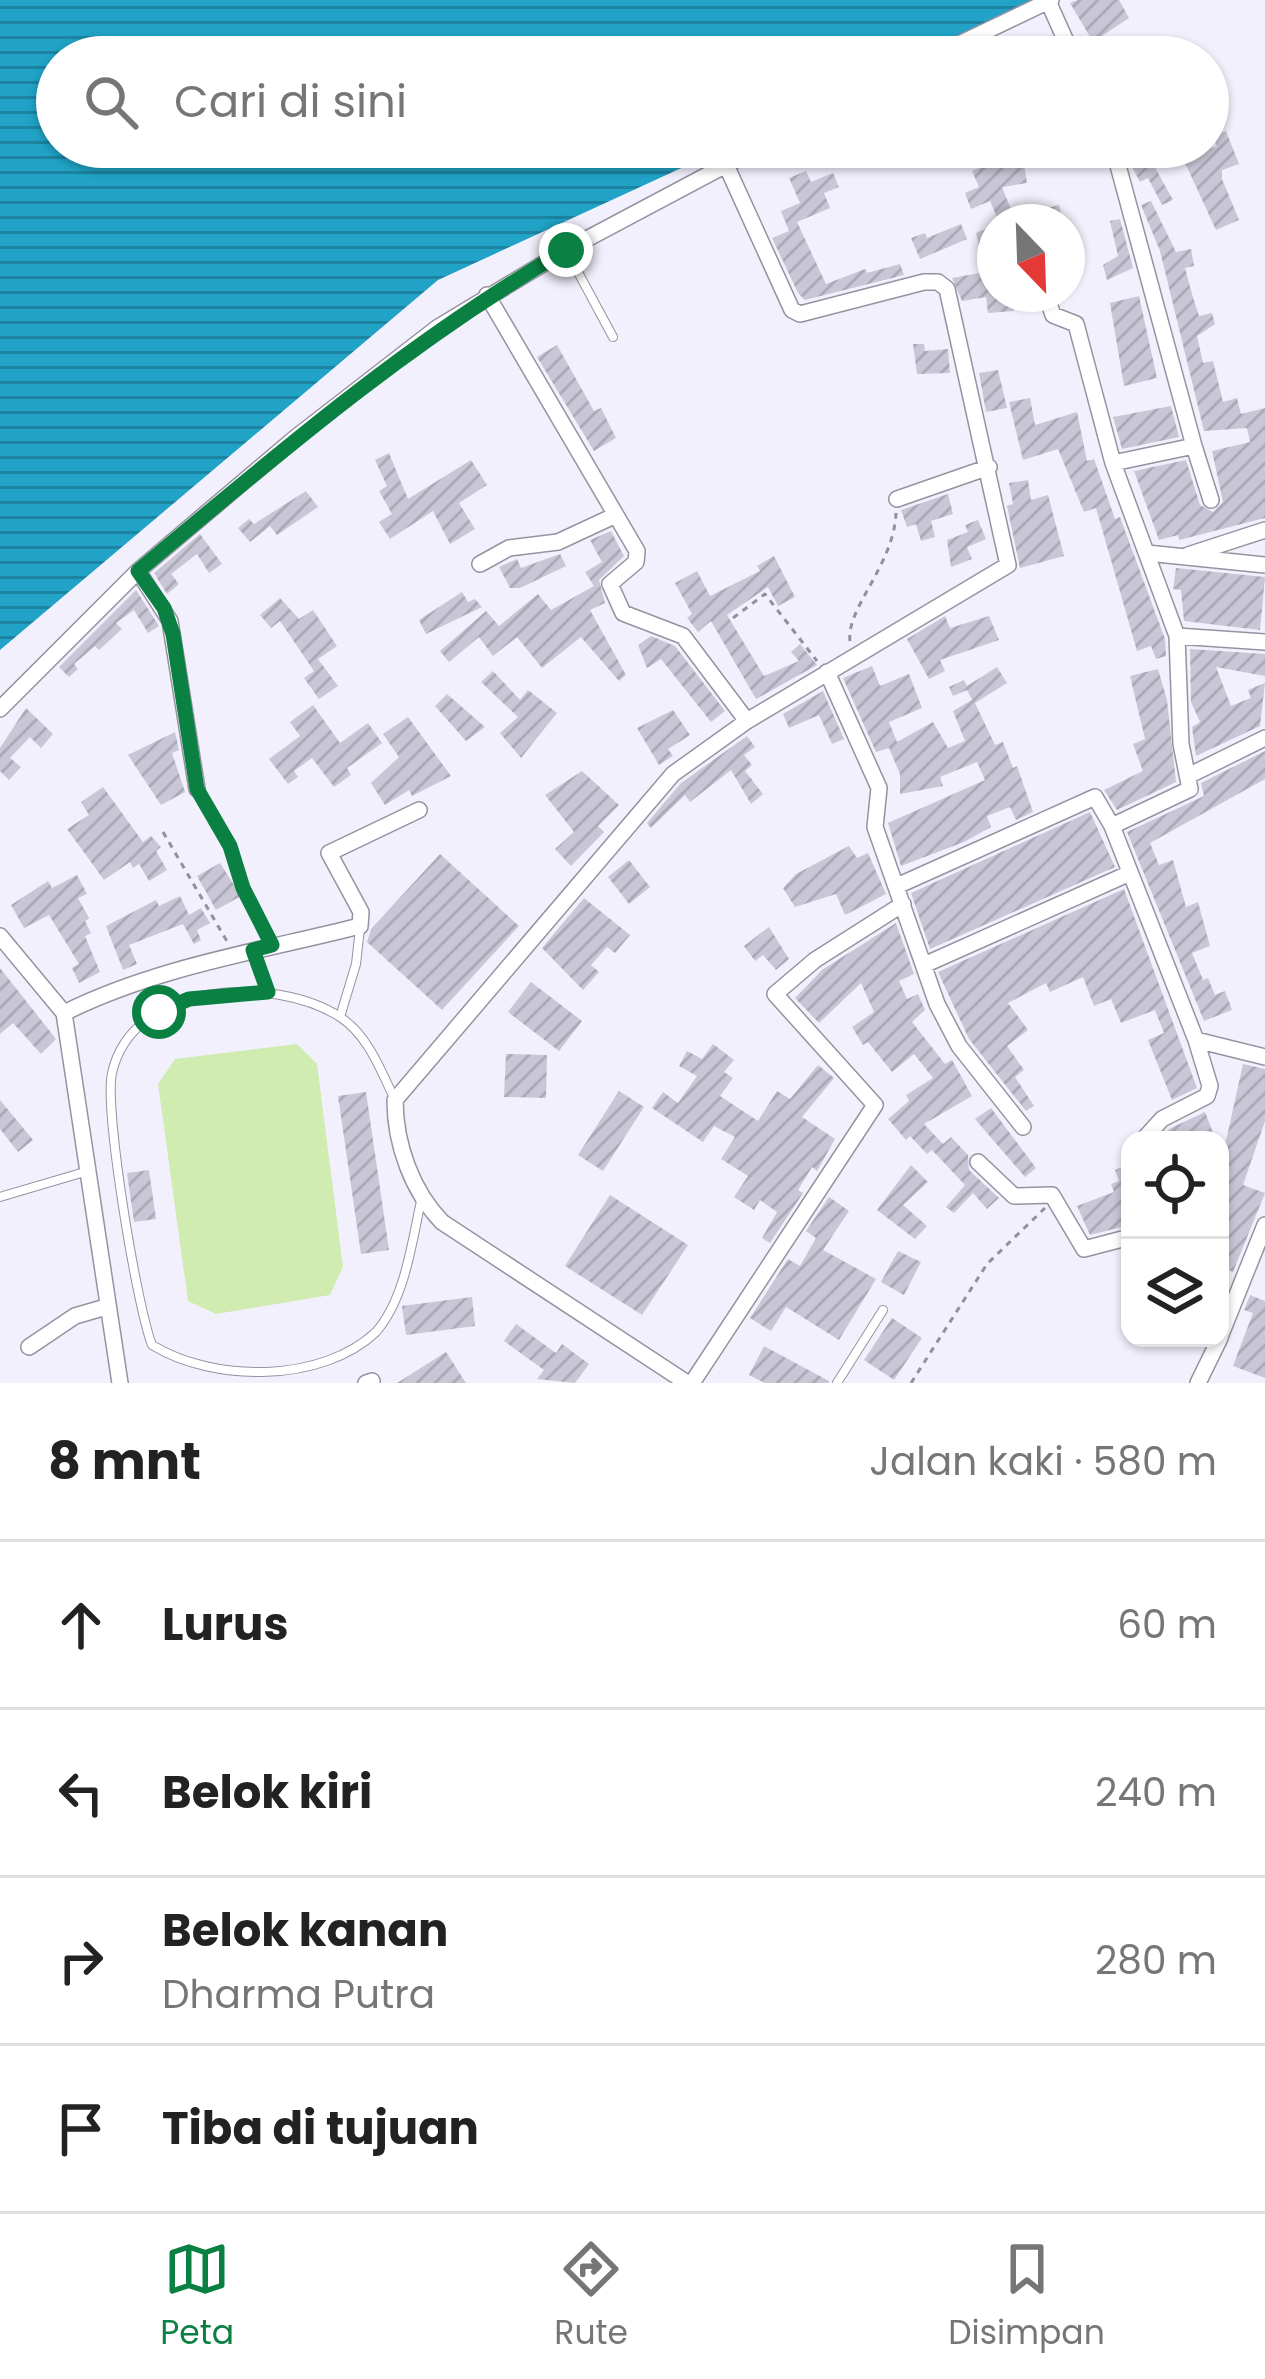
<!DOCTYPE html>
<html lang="id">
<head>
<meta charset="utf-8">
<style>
	body { margin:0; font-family:Poppins,sans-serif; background:#f2f2f2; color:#222 }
	.controls { position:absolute; right:36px; bottom:36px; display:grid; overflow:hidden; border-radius:24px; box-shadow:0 3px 9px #0004 }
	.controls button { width:108px; height:108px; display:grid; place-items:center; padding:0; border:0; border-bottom:3px solid #e0e0e0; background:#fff; color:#222; font:60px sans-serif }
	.compass { position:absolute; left:977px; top:204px; width:108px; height:108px; border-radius:50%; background:#fff; box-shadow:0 3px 9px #0004; rotate:157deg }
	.stop { position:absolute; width:36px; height:36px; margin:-27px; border:9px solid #0b8043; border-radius:50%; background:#fff }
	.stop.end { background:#0b8043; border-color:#fff; box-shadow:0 3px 12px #0008 }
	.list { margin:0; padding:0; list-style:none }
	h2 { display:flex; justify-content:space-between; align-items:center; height:156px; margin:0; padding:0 48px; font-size:51px }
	h2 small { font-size:39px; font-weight:400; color:#767676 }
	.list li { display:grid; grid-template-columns:78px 1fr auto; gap:36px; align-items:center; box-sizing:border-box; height:168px; padding:0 48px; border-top:3px solid #e0e0e0 }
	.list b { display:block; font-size:45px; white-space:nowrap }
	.list p { margin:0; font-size:39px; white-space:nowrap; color:#767676 }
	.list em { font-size:39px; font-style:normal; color:#767676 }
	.icon { flex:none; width:66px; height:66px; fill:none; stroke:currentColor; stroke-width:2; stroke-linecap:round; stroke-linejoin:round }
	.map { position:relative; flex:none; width:1265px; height:1383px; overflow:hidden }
	.search { position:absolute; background:#fff; box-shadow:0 3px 9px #0004; left:36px; right:36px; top:36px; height:132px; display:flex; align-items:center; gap:30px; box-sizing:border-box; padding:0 42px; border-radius:66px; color:#767676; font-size:45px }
	.sheet { height:828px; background:#fff }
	nav { display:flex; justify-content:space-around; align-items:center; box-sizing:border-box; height:168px; border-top:3px solid #e0e0e0; background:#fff; font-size:33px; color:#767676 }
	nav a { display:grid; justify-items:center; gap:6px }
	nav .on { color:#0b8043 }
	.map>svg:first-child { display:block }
	.pitch { fill:#d0ecb0 }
	.water { fill:url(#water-rules) }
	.building { fill:url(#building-hatch) }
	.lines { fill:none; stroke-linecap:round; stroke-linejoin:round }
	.service-casing { stroke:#9692a2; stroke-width:10 }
	.minor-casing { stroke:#9692a2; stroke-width:18 }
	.path { stroke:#929099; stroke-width:3; stroke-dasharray:6 6; stroke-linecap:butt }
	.service { stroke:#fff; stroke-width:8 }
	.minor { stroke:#fff; stroke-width:15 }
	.route { stroke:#0b8043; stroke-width:15 }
</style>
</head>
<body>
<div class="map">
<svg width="1265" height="1383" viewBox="0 0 1265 1383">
	<defs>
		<pattern id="water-rules" width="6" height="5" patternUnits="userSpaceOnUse" patternTransform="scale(3)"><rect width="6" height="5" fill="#20a3c6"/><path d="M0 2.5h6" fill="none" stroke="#1c84a1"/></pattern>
		<pattern id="building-hatch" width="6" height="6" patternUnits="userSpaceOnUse" patternTransform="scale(3)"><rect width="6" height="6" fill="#cac6d6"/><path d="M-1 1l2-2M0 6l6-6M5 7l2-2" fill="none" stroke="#adaab8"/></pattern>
	</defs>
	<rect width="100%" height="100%" fill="#f3f0fd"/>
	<path class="pitch" d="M297,1044L317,1064L343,1267L330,1295L216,1314L188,1301L158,1084L175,1059Z"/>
	<path class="water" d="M0,0H1048L923,57H57V147H727L438,280L0,650Z"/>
	<path class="building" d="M1078,0H1119L1129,18L1093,42L1070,3Z
		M1226,131L1239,164L1222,170V179L1239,220L1216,230L1180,152L1217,147L1213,136Z
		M1022,151L1027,183L1002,187L1014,217L1059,205L1062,217L999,222L990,201L971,209L965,193L979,187L972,171Z
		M1147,153L1173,200L1162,205L1148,178L1140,182L1130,163Z
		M806,171L811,182L833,173L839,187L824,193L830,208L797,222L826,284L865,269L867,273L900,264L904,275L805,300L798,293L772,238L789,231L781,211L800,203L789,178Z
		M1151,201L1176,252L1191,249L1194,266L1185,268L1192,294L1199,316L1212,313L1215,324L1197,336L1203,363L1213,361L1223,402L1237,398L1241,414L1265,408V518L1179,540L1178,535L1159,540L1134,471L1186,460L1200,505L1213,512L1223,502L1212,451L1250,442L1247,428L1204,431L1160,251L1141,205Z
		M1120,219L1133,268L1107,280L1103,265L1118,256L1110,221Z
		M961,224L967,239L920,259L911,238L925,233L927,238Z
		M992,226L995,294H1011L1014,311L988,313L986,297L962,301L952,278L985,272L976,233Z
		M1139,296L1157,378L1124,386L1110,303Z
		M913,344H924L925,351L948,349L950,373L917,374Z
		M557,345L594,411L601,408L616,438L594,451L537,357Z
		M998,370L1007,408L986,412L979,373Z
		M1030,398L1035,425L1077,412L1087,461L1094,459L1115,519L1120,517L1165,639L1166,656L1156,659L1151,646L1137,651L1096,508L1084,512L1058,449L1023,460L1009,402Z
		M1171,406L1179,437L1122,449L1113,417Z
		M389,453L408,499L471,460L487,485L459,503L475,529L450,544L433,511L390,539L379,522L392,514L379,491L387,486L375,460Z
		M1028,480L1031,500L1048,495L1064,556L1020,568L1007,506L1013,504L1009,483Z
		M306,491L318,507L277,535L270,526L250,542L238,528L249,519L254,524Z
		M948,494L953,514L931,521L935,537L921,541L916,524L907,527L901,510Z
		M978,520L986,539L967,547L972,559L951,567L947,540L968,532L965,525Z
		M611,531L624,556L599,580L605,603L590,610L626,675L619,681L581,637L542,668L517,637L493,656L479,637L449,662L440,651L486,611L499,626L538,594L551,610L594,586L585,572L602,562L590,540Z
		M200,534L222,564L209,573L197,554L171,574L179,584L167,594L154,573Z
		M560,554L566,566L520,588H510L499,567L517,559L521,568Z
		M774,556L795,597L778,606L768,587L727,615L764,676L799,661L791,652L800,644L817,665L756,699L711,621L698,632L687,618L692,614L675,583L697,571L710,596L760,571L757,566Z
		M1176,568L1265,577L1260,630L1184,621L1181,590L1173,589Z
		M136,590L159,626L148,633L134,610L116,623L122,629L99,650L95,646L74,664L78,669L69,677L59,667Z
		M462,592L468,602L475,599L482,607L426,634L419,620Z
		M280,598L299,619L313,610L337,646L318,659L338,686L319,699L304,678L314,671L280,621L271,628L260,615Z
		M945,616L950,628L989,616L999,640L940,660L945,671L929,679L907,639Z
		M651,636L675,646L725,711L711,722L661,659L647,668L638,645Z
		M1190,649L1265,654V676L1216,667L1231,706L1251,698L1248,690L1265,683L1260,726L1196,756L1192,727L1200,722L1191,702Z
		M872,666L880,686L909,674L922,708L889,722L897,742L933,722L948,748L965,741L953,711L972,700L967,690L953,696L949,687L964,680L967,686L997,667L1007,683L975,703L995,745L1003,742L1013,768L1017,766L1033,812L1016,820L1010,807L987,816L991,827L964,842L901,866L888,823L985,780L977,762L940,777L943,786L900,794V774L889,748L876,752L843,678Z
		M1158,669L1167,700L1176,782L1117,810L1104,790L1143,771L1133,744L1145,739L1130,676Z
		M493,671L520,700L528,690L557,713L521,758L500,733L518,717L481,682Z
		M823,691L844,739L832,744L819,715L789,728L783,714Z
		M447,694L485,727L466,741L435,706Z
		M313,705L340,743L368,723L382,743L347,768L351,775L334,787L312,758L294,771L298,777L288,784L269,759L300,736L290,722Z
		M26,708L53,734L41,748L30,737L10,758L21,767L9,780L0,771V748Z
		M673,710L690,735L668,749L673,756L659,765L637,728Z
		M408,717L451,776L412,796L409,790L385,805L371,783L399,757L383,734Z
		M175,732L179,750L172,753L185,792L161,805L128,755Z
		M747,736L755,747L744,755L752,765L745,771L763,794L751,804L731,770L690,802L685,795L651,828L647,823L681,783Z
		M1265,751V779L1150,843L1159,865L1173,860L1186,907L1198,902L1210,946L1192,953L1203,980L1208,978L1215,995L1225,991L1232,1010L1204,1021L1127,832L1204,796L1201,783Z
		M582,771L619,805L598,826L604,832L571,866L555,849L574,832L545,795Z
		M103,787L143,842L151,836L161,847L156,851L167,870L149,881L139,864L133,868L130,862L104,880L67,829L89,815L81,802Z
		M1090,812L1115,867L930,949L911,893Z
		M849,846L857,858L868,853L886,894L845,915L836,894L795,907L783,888L796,874Z
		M440,854L519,926L442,1010L367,942L371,929Z
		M629,860L650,887L629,904L608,877Z
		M220,863L241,896L216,910L197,876Z
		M77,875L87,894L78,898L89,918L85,921L91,933L85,936L100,972L79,983L72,968L79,964L49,915L24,928L11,905L48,881L52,888Z
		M1124,889L1197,1088L1172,1100L1148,1040L1164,1033L1155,1010L1121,1023L1111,999L1094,1006L1083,977L1050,992L1046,983L1008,1003L1028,1030L1007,1046L1024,1070L1015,1077L1034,1106L1026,1111L969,1039L938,972Z
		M180,896L189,915L201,908L210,923L197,930L201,940L194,944L183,924L129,945L137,964L123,970L106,926L156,900L159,906Z
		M584,898L630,935L615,953L607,947L591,965L599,972L583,990L542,948Z
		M896,923L914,974L899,981L907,999L918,994L925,1010L912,1022L945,1064L952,1060L972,1096L924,1124L943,1144L951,1137L968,1155L969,1170L999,1198L987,1209L973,1193L954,1213L946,1207L965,1185L932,1150L927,1154L910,1136L906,1140L888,1119L909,1101L906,1095L933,1078L914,1054L892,1072L868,1042L863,1045L852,1027L874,1012L861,983L819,1023L795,998L822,970Z
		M769,927L789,959L776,970L763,955L755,961L744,946Z
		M0,968L56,1039L41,1054L13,1023L0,1034Z
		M531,982L582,1021L559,1051L508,1012Z
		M713,1044L734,1060L724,1072L733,1078L720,1096L758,1121L777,1091L790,1099L818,1065L834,1078L802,1117L835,1139L817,1171L812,1167L798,1190L803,1193L770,1243L762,1238L777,1212L760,1200L754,1210L734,1197L748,1176L721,1159L735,1137L714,1126L703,1142L652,1108L663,1092L678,1103L697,1076L679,1066L687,1051L702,1059Z
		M506,1054L547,1055L546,1098L504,1097Z
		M1243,1064L1265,1069V1121L1243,1185L1265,1193L1233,1272L1220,1266L1227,1243L1220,1240V1199L1230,1173L1220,1168Z
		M619,1091L644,1107L603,1171L578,1155Z
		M366,1092L389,1250L361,1254L338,1096Z
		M0,1100L33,1140L18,1152L0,1129Z
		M991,1108L1036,1168L1025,1177L975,1119Z
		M1205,1112L1216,1140H1163L1169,1129Z
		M1130,1164V1225L1090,1235L1077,1206L1114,1192L1111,1184L1119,1181L1115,1170Z
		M911,1165L928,1182L903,1205L927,1226L915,1239L877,1210Z
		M149,1170L156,1219L134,1222L127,1173Z
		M610,1195L688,1245L642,1315L565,1266Z
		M829,1197L849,1211L823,1250L876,1279L839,1340L786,1307L771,1331L750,1318L788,1259L800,1266L816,1238L806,1231Z
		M898,1251L921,1262L904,1295L881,1282Z
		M1250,1295L1265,1301V1378L1233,1366L1253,1313L1244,1310Z
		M472,1297L475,1326L406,1335L402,1306Z
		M892,1318L922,1338L894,1380L864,1360Z
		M516,1324L556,1353L562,1344L589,1364L575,1383L537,1379L544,1370L504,1341Z
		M764,1346L829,1381V1383H765L749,1375Z
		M446,1352L466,1383H397Z"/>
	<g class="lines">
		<g class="service-casing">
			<path id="service" d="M566,250L613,337
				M253,950L268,992
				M340,1017L356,964L360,928
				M395,1100C381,1071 368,1035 340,1017C276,975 133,980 112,1073C104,1110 137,1307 152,1345C214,1383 322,1383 376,1332C405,1299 412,1242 421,1201
				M0,1197L88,1171
				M837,1383L883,1310"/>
		</g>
		<g class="minor-casing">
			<path id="minor" d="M1048,1L1073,57
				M932,57L1051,0
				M1113,147L1194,446L1113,463L1177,636L1265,642
				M1046,294L1053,315L1076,324L1113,463
				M487,295L637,551L636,562L610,584L623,613L683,636L747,721
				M1194,446L1211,500
				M897,499L989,467
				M1147,553L1265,565
				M1188,555L1265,530
				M480,564L509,548L558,542L616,515
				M138,571L170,621L197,789
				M827,672L879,788L875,827L937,1004L959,1046L1023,1127
				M0,709L138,571L295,438L437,328L566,250L760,147
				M1188,776L1265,738
				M1112,826L1190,789L1181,744L1177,636
				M897,886L1095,797L1112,826L1196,1040L1265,1057
				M0,936L64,1013L120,1383
				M924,965L1130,873
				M64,1013C156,967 261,951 360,926L361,912L329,853L419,810
				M1143,1140L1162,1119L1207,1096L1210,1086L1196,1040
				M978,1162L1014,1196L1052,1195L1084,1249L1130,1237
				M1220,1337L1265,1225
				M29,1347L75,1316L106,1307
				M366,1383L372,1381
				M687,1383L442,1222C412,1191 395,1144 395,1100L673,774L747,721L1008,565L947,289L938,282H924L800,314L792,310L727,167
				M692,1383L875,1105L775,994L815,960L903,904
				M1198,1383L1220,1338"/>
		</g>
		<path class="path" d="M733,618L765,594L817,661
			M850,641C846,608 894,565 896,513
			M204,801L230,846L266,933
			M163,832L228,943
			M911,1383L987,1264L1045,1208"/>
		<use href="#service" class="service"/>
		<use href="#minor" class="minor"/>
	</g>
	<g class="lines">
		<path class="route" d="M159,1012L189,999L268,992L253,950L272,945L243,888L230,846L197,789L173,634L164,608L138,571C279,453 407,343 566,250"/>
	</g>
</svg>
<div class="controls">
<button><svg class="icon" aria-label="locate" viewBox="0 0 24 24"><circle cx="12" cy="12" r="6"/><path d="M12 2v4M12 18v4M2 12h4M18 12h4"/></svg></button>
<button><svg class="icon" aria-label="layers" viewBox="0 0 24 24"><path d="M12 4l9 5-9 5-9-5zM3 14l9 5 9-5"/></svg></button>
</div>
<svg class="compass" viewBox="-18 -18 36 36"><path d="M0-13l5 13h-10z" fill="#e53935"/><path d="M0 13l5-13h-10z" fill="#767676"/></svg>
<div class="stop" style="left:159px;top:1012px"></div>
<div class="stop end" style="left:566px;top:250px"></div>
<div class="search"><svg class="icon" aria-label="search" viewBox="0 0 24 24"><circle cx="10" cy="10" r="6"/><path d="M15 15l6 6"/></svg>Cari di sini</div>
</div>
<section class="sheet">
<h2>8 mnt<small>Jalan kaki · 580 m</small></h2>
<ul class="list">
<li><svg class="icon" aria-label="ahead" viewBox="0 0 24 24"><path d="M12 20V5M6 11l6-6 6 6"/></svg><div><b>Lurus</b></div><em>60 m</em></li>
<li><svg class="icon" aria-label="left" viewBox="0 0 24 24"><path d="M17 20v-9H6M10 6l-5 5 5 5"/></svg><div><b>Belok kiri</b></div><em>240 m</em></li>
<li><svg class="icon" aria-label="right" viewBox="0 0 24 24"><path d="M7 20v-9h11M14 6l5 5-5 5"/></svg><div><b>Belok kanan</b><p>Dharma Putra</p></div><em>280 m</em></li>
<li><svg class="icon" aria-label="arrive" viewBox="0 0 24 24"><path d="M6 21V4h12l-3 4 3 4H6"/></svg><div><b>Tiba di tujuan</b></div></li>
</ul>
</section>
<nav>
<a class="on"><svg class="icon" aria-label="map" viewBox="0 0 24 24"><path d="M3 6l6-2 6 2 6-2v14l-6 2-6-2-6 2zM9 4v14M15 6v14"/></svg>Peta</a>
<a><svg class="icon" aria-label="directions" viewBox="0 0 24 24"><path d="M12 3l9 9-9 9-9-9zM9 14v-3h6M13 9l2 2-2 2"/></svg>Rute</a>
<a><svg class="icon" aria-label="saved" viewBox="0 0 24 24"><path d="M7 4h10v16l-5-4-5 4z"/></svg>Disimpan</a>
</nav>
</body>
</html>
